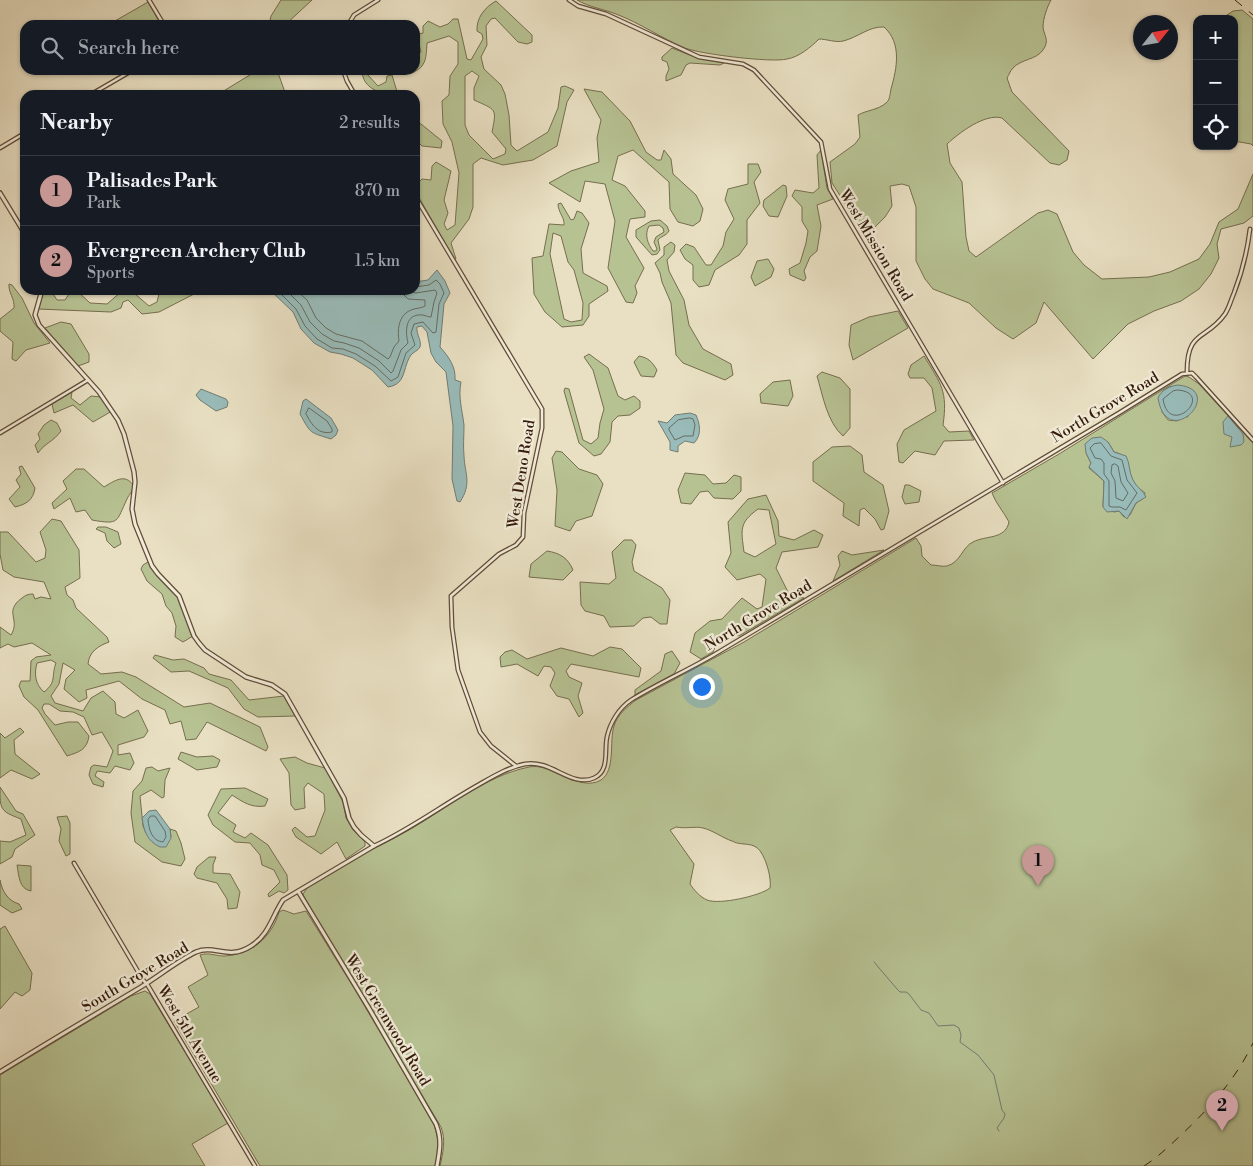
<!DOCTYPE html>
<html lang="en">
<head>
<meta charset="utf-8">
<style>
	body { margin:0; font-family:"Libre Bodoni",serif; background:#242831; color:#f1f3f6 }
	.controls { position:absolute; right:15px; top:15px; display:grid; overflow:hidden; border-radius:10px; box-shadow:0 1px 4px #0004 }
	.controls button { width:45px; height:45px; display:grid; place-items:center; padding:0; border:0; border-bottom:1px solid #363941; background:#171b24; color:#f1f3f6; font:25px sans-serif }
	.compass { position:absolute; left:1133px; top:15px; width:45px; height:45px; border-radius:50%; background:#171b24; box-shadow:0 1px 4px #0004; rotate:59deg }
	.you { position:absolute; left:701px; top:686px; width:18px; height:18px; margin:-12px; border:4px solid #fff; border-radius:50%; background:#1a73e8; box-shadow:0 0 0 8px #1a73e833 }
	.badge { display:grid; place-items:center; width:32px; height:32px; border-radius:50%; background:#c59692; color:#111; font-size:16px; font-weight:700 }
	.pin { position:absolute; translate:-50% -41px; filter:drop-shadow(0 1px 2px #0008) }
	.pin::after { content:''; position:absolute; top:26px; width:18px; height:15px; background:inherit; clip-path:polygon(0 0,100% 0,50% 100%) }
	.list { margin:0; padding:0; list-style:none }
	h2 { display:flex; justify-content:space-between; align-items:center; height:65px; margin:0; padding:0 20px; font-size:21px }
	h2 small { font-size:16px; font-weight:400; color:#9ea1a6 }
	.list li { display:grid; grid-template-columns:32px 1fr auto; gap:15px; align-items:center; box-sizing:border-box; height:70px; padding:0 20px; border-top:1px solid #363941 }
	.list b { display:block; font-size:19px; white-space:nowrap }
	.list p { margin:0; font-size:16px; white-space:nowrap; color:#9ea1a6 }
	.list em { font-size:16px; font-style:normal; color:#9ea1a6 }
	.icon { flex:none; width:28px; height:28px; fill:none; stroke:currentColor; stroke-width:2; stroke-linecap:round; stroke-linejoin:round }
	.map { position:relative; flex:none; width:1253px; height:1166px; overflow:hidden }
	.search { position:absolute; background:#171b24; box-shadow:0 1px 4px #0004; left:20px; top:20px; width:400px; height:55px; display:flex; align-items:center; gap:12px; box-sizing:border-box; padding:0 18px; border-radius:15px; color:#9ea1a6; font-size:19px }
	.panel { position:absolute; background:#171b24; box-shadow:0 1px 4px #0004; left:20px; top:90px; width:400px; height:205px; border-radius:15px }
	.map>svg:first-child { display:block }
	.green { fill:#b7c293; stroke:#766e4e; fill-rule:evenodd }
	.water { fill:#99bcba; stroke:#717c73 }
	.lines { fill:none; stroke-linecap:round; stroke-linejoin:round }
	.shore { stroke:#666c62; stroke-width:1 }
	.stream { stroke:#717c73; stroke-width:1 }
	.minor-casing { stroke:#614c38; stroke-width:5 }
	.tertiary-casing { stroke:#614c38; stroke-width:5.5 }
	.minor { stroke:#f1ebd8; stroke-width:2.5 }
	.tertiary { stroke:#f1ebd8; stroke-width:3 }
	.rail { stroke:#341b09; stroke-width:1; stroke-dasharray:9 9; stroke-linecap:butt }
	.labels { text-anchor:middle; stroke-width:4.5; stroke-linejoin:round; paint-order:stroke }
	.street-label { font-size:15px; fill:#341b09; stroke:#f1ebd8 }
</style>
</head>
<body>
<div class="map">
<svg width="1253" height="1166" viewBox="0 0 1253 1166">
	<rect width="100%" height="100%" fill="#e9e0c3"/>
	<filter id="stains"><feTurbulence type="fractalNoise" baseFrequency=".004" numOctaves="4"/><feColorMatrix values="0 0 0 0 .2 0 0 0 0 .09 0 0 0 0 .02 0 0 0 .5 -.17"/></filter>
	<radialGradient id="worn" r=".72"><stop offset=".6" stop-color="#630" stop-opacity="0"/><stop offset="1" stop-color="#630" stop-opacity=".3"/></radialGradient>
	<path class="green" d="M281,0H312L285,25H269L271,16Z
		M577,0H1051C1047,7 1043,19 1043,27C1044,36 1050,40 1043,50C1036,60 1021,59 1013,68C1010,71 1009,75 1007,78L1012,92L1069,151L1067,160L1059,165L1050,163L1002,118C985,113 959,133 947,144L950,163L962,182L966,237L969,251L976,257L1038,213L1048,210L1057,214L1073,252L1084,265L1102,279L1149,277L1170,272L1199,259L1210,244L1219,222L1238,209L1253,174V216L1244,223L1221,229L1217,244L1219,258L1211,274L1199,289L1181,301L1154,311L1128,324L1093,359L1044,302L1036,323L1013,339L996,328L969,303L933,289L925,279L916,261V207L909,186L902,184L890,186L892,206L885,217L866,236L832,183L830,162L855,144L860,137L858,115C867,110 878,110 886,103C890,100 890,94 891,89C897,68 902,43 884,27C869,26 857,38 843,41C837,43 826,39 819,39C811,47 799,57 787,59C772,63 700,54 685,48C661,38 640,23 616,14C603,9 589,7 577,0Z
		M496,1L532,35V42L527,44L518,42L495,18L491,19L486,26L487,45L481,57L484,69L501,85L505,94L509,115L511,145L517,151L548,132L558,108L561,87L565,86L574,90L567,102L557,146L533,160L503,165L481,158L473,164V207L469,219L451,243L456,259L455,260L417,194L419,182L422,179L431,180L432,166L436,162L451,171L444,200L448,213L444,224L447,230L455,225L459,173L452,142L443,124L442,101L449,95L450,76L458,64V42L449,36L427,43C426,60 426,68 409,74L406,70H415V58L421,52L418,40L415,37V32L419,34L423,33V26L428,21L440,27L448,24L453,19H458L467,59L471,60L483,39L482,34L477,31C476,18 485,7 496,1ZM472,71L479,76L474,88V100C496,110 497,108 492,132L506,149L505,154L493,159L469,135L465,125V76Z
		M148,2L161,25H108Z
		M1242,10L1253,19V146L1251,144L1234,141V109L1236,110L1234,106V19H1221L1233,11Z
		M672,48L697,58L724,63L720,65L690,63L686,65L681,75L666,81V76L669,69L667,62L662,60V57Z
		M258,70H277L286,95H217Z
		M362,70H366V73L378,86L386,82L387,76L392,75L398,95C382,95 362,89 362,70Z
		M584,89L602,92L630,121L646,152L657,160H661L664,150L671,159L673,174L696,195L703,209L700,221L693,226L678,222L670,209L669,182L633,150L618,156L612,180L625,186L645,211V217L630,219L626,237L644,268L635,286L637,293L633,303L626,302L608,268L615,221L605,184L585,181L580,202L549,183L571,171L599,162L597,138L601,120Z
		M415,122L421,124L442,141L441,148L422,146L415,139Z
		M821,150L827,188L833,199L817,205L821,226L817,251L810,257L804,271L806,278L804,281L790,275L789,269L800,263L806,243L808,231L802,221V207L792,196L795,190L813,193L819,188L817,155Z
		M748,164H758L761,172L754,182L760,203L747,220V244L739,255L715,270L709,285L699,287L693,280V265L685,259L680,250L686,244L694,247L706,265H711L723,246L726,232L734,219L725,200L728,189L748,184Z
		M783,185L786,186L787,196L778,217L769,216L763,206L764,200Z
		M561,203L571,220L574,219L577,211L582,213L589,223L581,249L583,273L607,286L608,291L589,304V316L583,325L562,327L545,312L534,294L532,258L543,256L549,224L564,225C565,218 558,212 558,204ZM553,233L561,236L568,262L574,270L583,303L582,320L571,322L564,319L550,254Z
		M660,220L667,226L669,231C666,236 661,236 658,240L660,250L657,254L652,255L636,237V230L651,221ZM659,225L663,228L664,232L656,237L654,242L657,249L656,251H653C648,244 644,235 649,226Z
		M671,242L675,245L674,252L667,260L669,271L684,300L689,325L703,349L731,364L733,375L725,380L683,363L676,355L671,303L662,282L660,273L655,263L664,255V247Z
		M768,259L774,269L771,277L755,286L751,277L757,261Z
		M9,284L12,285L22,298L34,323L50,343L26,350L16,361L12,359L13,342L0,331V319L14,308C15,299 8,292 9,284Z
		M44,290H54L53,294L57,300H65L71,291L76,290L90,303L107,304L122,291L134,293L149,306L157,302L160,290H195L194,294L159,312L142,314L128,300L123,302L121,308L111,312L38,309Z
		M898,311L908,328L853,360L849,345L851,325L869,317Z
		M61,322L71,324L89,354V362L78,366L45,328Z
		M589,354L608,368L618,396L625,400L634,396L640,401V408L630,415L618,416L612,422L610,442L601,454L594,456L579,443L564,391L565,388L569,389L583,440L591,444L598,438L600,423L604,409L593,370L584,357Z
		M639,356C649,358 652,362 657,370L654,377L641,376L634,362Z
		M924,356C941,384 948,391 943,425L949,432L969,431L974,440L944,441L935,455L915,451L903,463L899,462L897,444L904,430L936,411L932,388L924,378H910L908,374L911,365Z
		M822,372L840,378L850,389V428L843,436C827,422 823,396 817,376Z
		M1185,376L1189,377L1199,384L1253,443V1166H440C443,1153 446,1140 441,1127L304,897L303,894L307,888C338,865 375,849 409,830C447,808 485,776 529,767C552,762 579,793 601,780C616,770 609,741 614,726C617,715 627,707 636,700L744,642L916,538L921,546L922,556L931,565C936,565 943,567 947,566C961,562 962,547 973,542C986,535 1005,540 1009,522C1004,512 996,504 992,493L1059,454ZM1171,386L1188,417L1184,416L1177,421L1168,420L1162,412L1163,391ZM1108,442L1114,452C1131,456 1127,465 1131,477C1133,484 1140,489 1145,493L1144,498L1136,503L1130,515L1124,517L1119,511L1114,512L1103,507L1104,481L1089,468L1091,463L1086,453ZM676,827C686,829 696,826 703,828C712,830 723,838 732,841C739,845 747,843 754,846C765,850 772,879 770,888C760,896 719,905 707,900C700,897 694,890 690,884L694,864L670,830Z
		M790,380L793,396L788,406L761,403L760,394L773,382Z
		M72,392L71,398L80,405L91,396L101,397L112,411L93,422L73,405L54,413L52,404Z
		M51,420L57,423L61,431C53,442 45,443 38,453L35,445L40,439L38,434L44,425Z
		M850,446L862,455L864,472L883,485L889,511L884,529L881,530L875,519L864,508L860,510L859,526L843,516L844,503L813,481V462L832,447Z
		M556,451L562,452L579,469L597,475L603,484L592,516L576,521L570,531L555,526L557,490L552,458Z
		M22,466L35,488C33,500 27,504 15,507L9,499L20,487L16,480L21,474L19,467Z
		M76,469H84L104,487C114,481 125,473 133,485C133,492 129,494 127,499C116,522 120,525 92,520L85,510L76,512L70,498L54,509L52,503L67,489L63,481Z
		M685,473L705,475L713,484L726,483L734,475L741,477V491L733,499L714,498L708,491L700,492L691,504L681,503L678,490Z
		M905,485H909L921,491L919,502L905,504L902,497Z
		M766,495L778,521L779,536L794,540L814,530L823,535L818,547L782,552L776,568L790,596L804,598L739,636L726,632L719,637L713,652L701,659L690,652L695,633L710,621L722,619L742,598L757,609L762,607L766,579L760,574L737,580L725,567L731,553L728,522L748,499ZM758,509L769,510L776,544L755,557L744,552C741,529 739,523 758,509Z
		M52,519L61,521L79,550L80,578L65,587L67,595L73,600L76,608L107,637L109,642C98,646 89,652 88,664L101,674L122,672L136,677L184,707L210,703L260,727L268,747L266,751L207,722L196,739L186,740L181,721L170,724L165,710L142,699L119,681L86,690L87,698L79,702L64,689L66,679L75,670L63,663L59,684L51,696L55,703L83,711L91,698L103,691L115,702L116,714L124,718L138,710L148,731L144,737L118,745V755L130,753L134,763L130,770L115,766L110,773L97,771L95,776L104,782L103,787L93,784L89,775L91,767L94,765L107,767L113,751L102,732L92,735L84,717L73,712L60,711L49,704H44L42,708L45,714L55,725L68,722H78L89,736C87,750 79,752 67,756L38,710L24,697L19,686L21,681H30L31,661L36,657L51,655L32,643L14,647L8,644L0,648V627L11,635C21,619 3,612 22,598C26,595 28,594 33,594L35,599L41,597L51,599L44,582L14,577L3,570L0,554V532H8L36,562L45,558L46,550L40,532ZM51,660L56,663C51,676 57,682 44,692C35,684 34,674 37,663Z
		M98,527H106L118,532L121,544L114,548L107,541L105,533L96,529Z
		M624,540H632L636,545L632,562L634,571L662,588L670,600L667,624H660L651,617L643,618L634,626L610,627L604,616L585,611L581,605L580,582L609,584L616,578L612,552Z
		M884,550L833,581L840,565L838,556L842,551L852,555Z
		M547,551C560,553 568,558 573,570L563,580L529,577L531,564Z
		M148,562C156,575 167,584 176,595C185,606 188,623 193,636L183,642L175,637L176,626L172,613L166,606L162,594L147,581L141,569L143,565Z
		M610,647L622,649L641,668L639,677L571,664L566,671L569,677L582,683L578,696L583,713L579,717L569,699L557,696L550,686L555,673L551,667L544,666L538,676L517,664L501,667L500,657L505,652L512,650L527,659L561,648L593,656Z
		M672,651L680,663L674,674L635,695V690L661,671L665,654Z
		M155,655L173,660L184,659L204,668L209,674L231,680L249,700L284,696L295,716L258,717L244,709L228,688L189,671L171,672L153,658Z
		M20,728L24,732L14,740L15,754L40,774L32,779L11,770L0,778V733L5,738Z
		M181,752L197,757L213,756L220,760L217,767L197,770L178,759Z
		M295,757L307,763L325,768L343,802L346,818L353,830L365,842V846L346,859L337,842L321,854L296,837L292,830L295,827L307,837L315,836L325,810L324,794L308,783L304,788L305,808L295,810L291,805L289,773L280,759Z
		M152,767L158,771L170,768L165,780L164,797L162,798L151,790L140,796L143,826L146,833L171,837L170,829L176,831L181,843L185,859L181,866L162,862L135,842L131,813L133,791L142,781L146,768Z
		M0,787L16,811L23,814L35,835L15,849L12,857L0,864V841L10,842L26,835L21,819C0,811 0,810 0,787Z
		M245,788L268,799L265,806C251,808 243,802 232,795L218,813L236,825L233,832L245,838L251,833L268,845L287,875L288,890L284,893L279,891L269,897L268,894L280,882L274,870L262,865L260,855L250,843L235,842L213,825L208,815L221,789Z
		M67,816L70,823V854L66,856L59,841L61,829L57,817Z
		M209,857H216L213,865V873L230,874L240,892L237,908L228,909L227,899L217,883L197,878L194,874L197,867Z
		M17,865L31,866V891C19,889 19,876 17,865Z
		M0,880C2,891 8,901 19,904L22,909L12,913L0,905Z
		M283,910L294,914L306,911L354,988L434,1124L439,1144L436,1166H260L174,1021L199,1007L188,987L208,975L200,955C209,952 215,956 224,956C251,955 272,937 279,912Z
		M5,926L32,973L30,990L22,996L15,992L0,1009V929Z
		M145,991L150,994L228,1123L192,1144L205,1166H0V1075L131,996Z"/>
	<path class="water" d="M437,270L445,281L450,293L444,304L440,347C449,357 456,367 455,380L461,382C458,397 462,409 464,425C464,435 463,446 464,456C465,475 472,483 460,502L457,501L452,479L453,426L446,372L436,362L431,353L427,332L422,326L417,327C416,334 422,341 420,347C418,351 413,352 411,355C402,368 407,384 388,387L372,370L353,358L341,354L330,352L314,343L301,329L293,312L270,290H415V282L428,280Z
		M1178,385C1228,390 1167,453 1158,398C1161,390 1170,386 1178,385Z
		M201,389L226,399L228,402L227,407L216,411L200,400L196,395Z
		M306,399L331,418L338,430L336,435L331,439C309,432 311,434 300,414L303,401Z
		M690,413L696,415C700,424 702,435 694,443L685,441L678,446V452L670,450V442L658,421L667,423L675,415Z
		M1228,416L1243,434L1244,442L1241,445L1230,447L1232,437L1224,434L1223,422Z
		M1101,437L1108,442L1114,452L1126,456C1130,463 1129,473 1133,480C1136,487 1143,490 1146,497L1136,503L1127,519L1119,511L1107,512L1103,507L1104,481L1089,467L1091,463L1086,453L1085,444L1092,438Z
		M156,810L170,829L171,838L166,847H160C147,841 144,831 142,818L149,811Z"/>
	<g class="lines">
		<path class="shore" d="M277,290L296,309L305,326L317,339L332,348L343,349L356,354L375,366L391,381L398,377L406,353L415,345L411,333L414,324L423,322L433,333L436,332L439,304L444,293L440,284L436,280L429,285L415,287
			M286,290L301,305L310,322L322,334L334,341L344,343L359,348L379,361L391,373L393,371L401,350L408,343C405,331 405,313 423,315C426,316 429,317 431,317L434,302L437,293L435,290L416,293L408,290
			M296,290L307,300L316,318L326,328L336,334L362,341L388,359L390,357L394,347L399,341C397,328 399,313 414,309C418,308 422,308 425,306V300L408,299L399,290
			M1178,390C1216,393 1169,439 1163,399L1173,391Z
			M309,408L327,421L332,429V432C318,435 312,425 306,414Z
			M690,418L693,419L695,425L693,436H684L675,440L669,430V428L678,420Z
			M1101,443L1111,456L1122,460L1127,480L1137,493L1126,510L1120,507H1112L1109,506V481L1104,474V463L1101,459L1095,458L1090,448L1094,444Z
			M1115,464L1118,466L1121,482L1128,493L1123,501L1116,498L1115,481L1111,473L1112,465Z
			M151,816H155L165,831L166,837L163,842C152,841 149,830 148,820Z"/>
		<path class="stream" d="M874,962L897,989L900,992H906L909,994L921,1010L929,1013L938,1026L954,1025L959,1028L961,1035L960,1042L978,1055L994,1075L1002,1110L1005,1114L1004,1118L997,1128L999,1131"/>
		<g class="minor-casing">
			<path id="minor" d="M149,0L164,25
				M569,0L578,6L606,14L699,57L743,64L754,70L821,142L830,189L1003,483
				M348,25L354,15L378,0
				M343,70L347,81L355,95
				M90,95L133,70
				M0,148L25,133
				M415,196L542,409V428L524,513L523,537L516,545L499,554L451,596L452,627L458,670L480,732L491,746L516,766
				M1187,372C1187,329 1206,341 1225,314C1229,308 1231,300 1234,293C1243,270 1247,253 1250,229
				M0,433L88,380
				M374,846C411,829 444,804 480,784C494,776 509,767 525,764C551,759 571,788 594,778C610,771 604,751 607,737C610,723 619,708 631,700C660,682 693,668 722,650C855,571 987,492 1119,413L1182,374L1192,373L1196,377L1253,440
				M74,863L143,980L147,984L255,1166"/>
		</g>
		<g class="tertiary-casing">
			<path id="tertiary" d="M0,193L25,234
				M298,891L370,1010L436,1124C442,1139 440,1150 437,1166
				M0,1072C47,1043 94,1015 141,987C159,976 177,961 196,952C215,944 228,961 251,946C269,935 272,916 283,900L374,846L361,835L354,827L349,818L344,798L285,694L272,685L246,677L205,650L199,643L194,636L179,596L158,574L152,566L135,524L132,509L135,482L134,472L124,434L118,420L99,392L39,325L35,315L42,290"/>
		</g>
		<use href="#minor" class="minor"/>
		<use href="#tertiary" class="tertiary"/>
		<path class="rail" d="M1235,0L1253,15
			M1144,1166C1157,1158 1168,1147 1180,1136C1209,1109 1236,1079 1253,1043"/>
	</g>
	<g class="labels">
		<g class="street-label">
			<text transform="translate(876 245) rotate(59)" y="5">West Mission Road</text>
			<text transform="translate(1105 407) rotate(-31)" y="5">North Grove Road</text>
			<text transform="translate(521 474) rotate(-81)" y="5">West Deno Road</text>
			<text transform="translate(758 615) rotate(-31)" y="5">North Grove Road</text>
			<text transform="translate(135 977) rotate(-31)" y="5">South Grove Road</text>
			<text transform="translate(388 1020) rotate(59)" y="5">West Greenwood Road</text>
			<text transform="translate(190 1034) rotate(59)" y="5">West 5th Avenue</text>
		</g>
	</g>
	<rect width="100%" height="100%" filter="url(#stains)"/>
	<rect width="100%" height="100%" fill="url(#worn)"/>
</svg>
<div class="controls">
<button>+</button>
<button>−</button>
<button><svg class="icon" aria-label="locate" viewBox="0 0 24 24"><circle cx="12" cy="12" r="6"/><path d="M12 2v4M12 18v4M2 12h4M18 12h4"/></svg></button>
</div>
<svg class="compass" viewBox="-18 -18 36 36"><path d="M0-13l5 13h-10z" fill="#e53935"/><path d="M0 13l5-13h-10z" fill="#9ea1a6"/></svg>
<div class="you"></div>
<div class="pin badge" style="left:1038px;top:886px">1</div>
<div class="pin badge" style="left:1222px;top:1131px">2</div>
<div class="search"><svg class="icon" aria-label="search" viewBox="0 0 24 24"><circle cx="10" cy="10" r="6"/><path d="M15 15l6 6"/></svg>Search here</div>
<section class="panel">
<h2>Nearby<small>2 results</small></h2>
<ul class="list">
<li><span class="badge">1</span><div><b>Palisades Park</b><p>Park</p></div><em>870 m</em></li>
<li><span class="badge">2</span><div><b>Evergreen Archery Club</b><p>Sports</p></div><em>1.5 km</em></li>
</ul>
</section>
</div>
</body>
</html>
